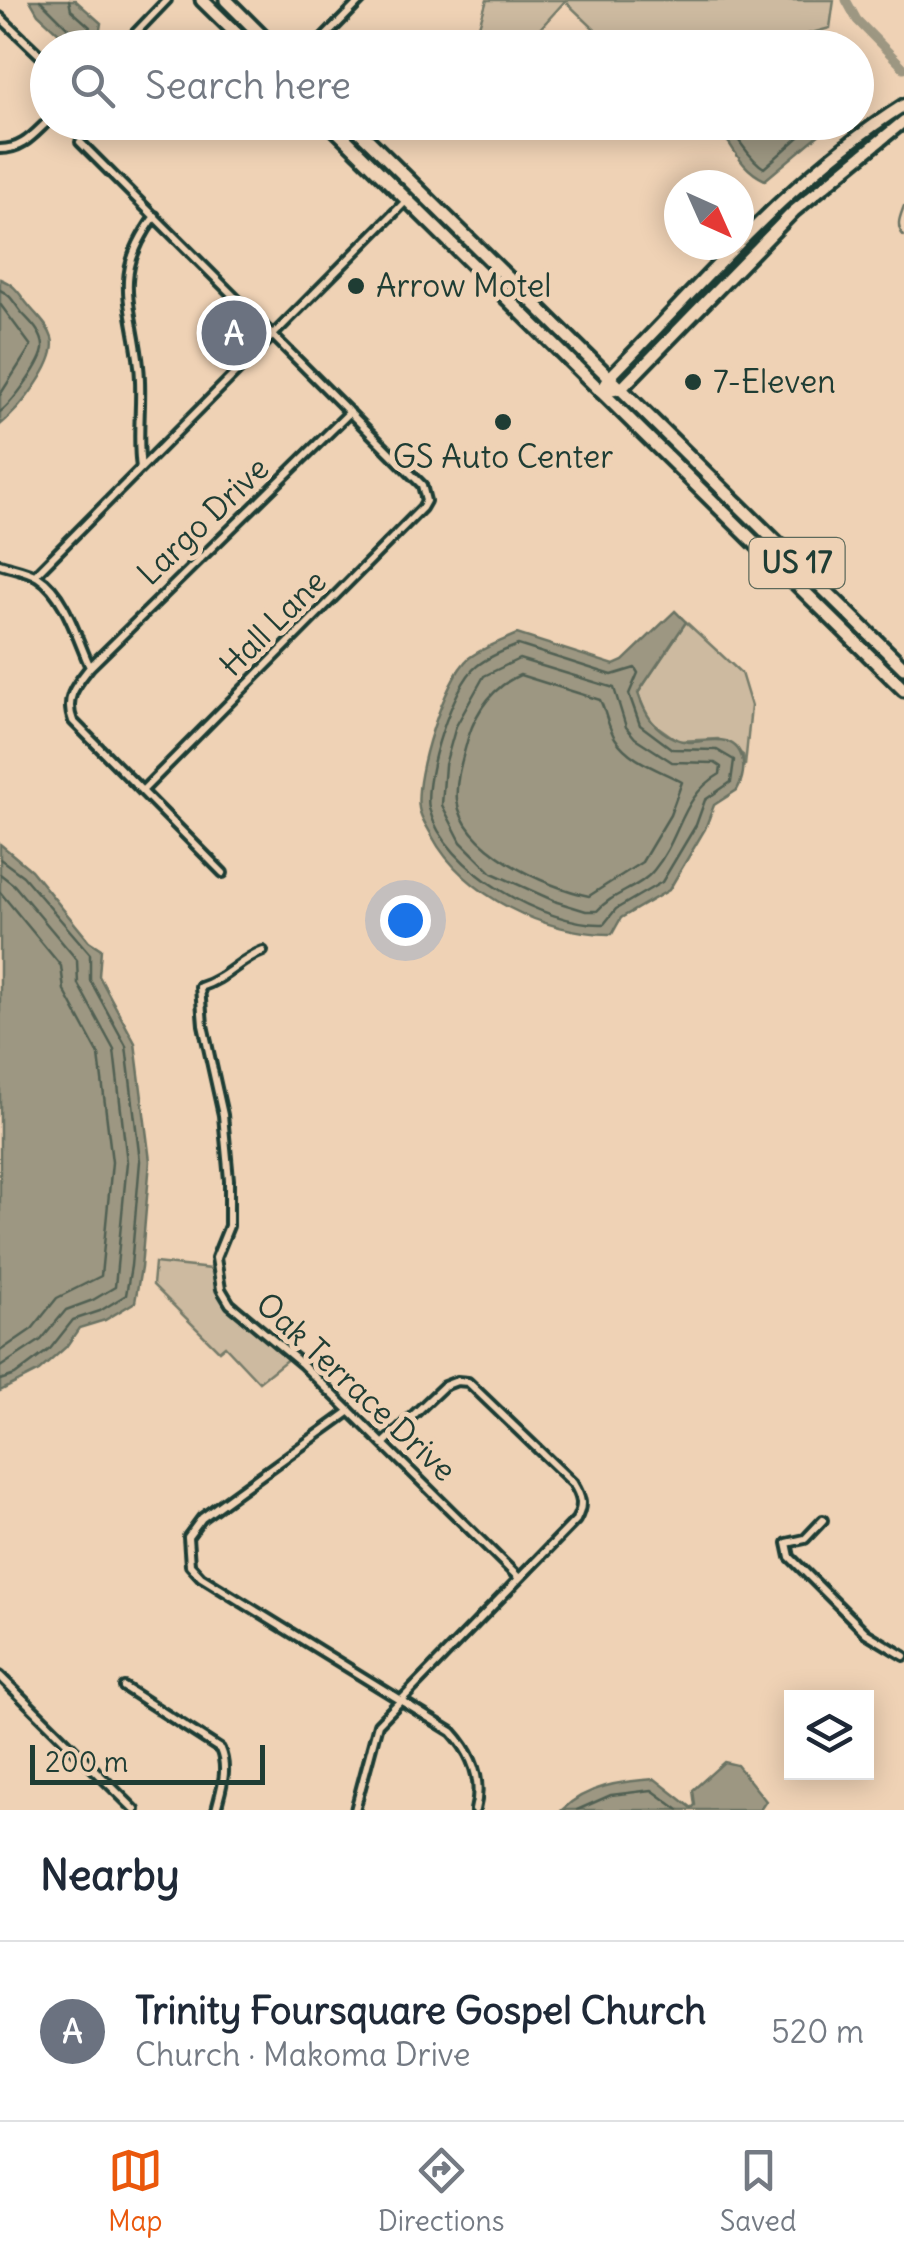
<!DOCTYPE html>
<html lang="en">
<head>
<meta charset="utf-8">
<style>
	body { margin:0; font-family:Delius,sans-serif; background:#f6f6f7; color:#1f2937 }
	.controls { position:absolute; right:30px; bottom:30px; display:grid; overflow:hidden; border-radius:0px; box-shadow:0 5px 25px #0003 }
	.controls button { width:90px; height:90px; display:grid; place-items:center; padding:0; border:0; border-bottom:2px solid #e0e1e3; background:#fff; color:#1f2937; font:50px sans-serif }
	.compass { position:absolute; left:664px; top:170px; width:90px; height:90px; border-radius:50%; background:#fff; box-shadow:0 5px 25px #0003; rotate:135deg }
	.scale { position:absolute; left:30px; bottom:25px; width:235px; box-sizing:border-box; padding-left:10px; border:5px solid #1f3d34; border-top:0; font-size:28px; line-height:35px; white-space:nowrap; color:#1f3d34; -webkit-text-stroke:8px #efd2b5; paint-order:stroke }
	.you { position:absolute; left:405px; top:920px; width:35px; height:35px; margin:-25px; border:8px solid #fff; border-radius:50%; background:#1a73e8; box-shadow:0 0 0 15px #1a73e833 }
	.badge { display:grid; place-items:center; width:65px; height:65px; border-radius:50%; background:#ea580c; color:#fff; font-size:32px; font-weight:700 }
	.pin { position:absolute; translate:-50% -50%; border:5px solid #fff; box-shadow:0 2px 10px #0006 }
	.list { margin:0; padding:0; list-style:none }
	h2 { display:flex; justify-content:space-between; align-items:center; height:130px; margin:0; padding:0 40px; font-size:42px }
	h2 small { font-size:32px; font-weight:400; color:#747a83 }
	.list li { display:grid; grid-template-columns:65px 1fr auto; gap:30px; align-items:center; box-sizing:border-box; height:180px; padding:0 40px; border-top:2px solid #e0e1e3 }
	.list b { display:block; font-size:38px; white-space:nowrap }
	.list p { margin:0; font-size:32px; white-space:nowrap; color:#747a83 }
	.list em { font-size:32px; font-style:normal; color:#747a83 }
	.icon { flex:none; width:55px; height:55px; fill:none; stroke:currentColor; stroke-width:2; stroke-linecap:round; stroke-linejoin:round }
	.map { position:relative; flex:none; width:904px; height:1810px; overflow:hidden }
	.search { position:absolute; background:#fff; box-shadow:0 5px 25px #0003; left:30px; right:30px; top:30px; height:110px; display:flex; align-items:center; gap:25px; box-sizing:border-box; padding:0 35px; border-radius:55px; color:#747a83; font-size:38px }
	.sheet { height:310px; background:#fff }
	nav { display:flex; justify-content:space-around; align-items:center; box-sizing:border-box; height:140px; border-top:2px solid #e0e1e3; background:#fff; font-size:28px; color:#747a83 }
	nav a { display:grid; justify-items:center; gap:5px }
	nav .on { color:#ea580c }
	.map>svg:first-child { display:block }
	.green { fill:#cdbaa0; stroke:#767c6a; stroke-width:2.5 }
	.water { fill:#9d9782; stroke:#6b7363; stroke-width:2.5 }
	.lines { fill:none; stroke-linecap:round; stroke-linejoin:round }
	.shore { stroke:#516153; stroke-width:2.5 }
	.stream { stroke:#6b7363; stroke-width:2.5 }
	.canal { stroke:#9d9782; stroke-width:9 }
	.minor-casing { stroke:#1f3d34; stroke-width:14 }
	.secondary-casing { stroke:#1f3d34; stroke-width:18 }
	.primary-casing { stroke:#1f3d34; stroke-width:19 }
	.minor { stroke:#efd2b5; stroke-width:6 }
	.secondary { stroke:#efd2b5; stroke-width:10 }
	.primary { stroke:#efd2b5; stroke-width:11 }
	.poi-dot { fill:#1f3d34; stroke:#efd2b5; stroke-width:4 }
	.labels { text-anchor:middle; stroke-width:10; stroke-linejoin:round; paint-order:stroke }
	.shield { fill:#efd2b5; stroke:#5d6a5b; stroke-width:2.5 }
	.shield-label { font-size:30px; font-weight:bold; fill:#1f3d34 }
	.poi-label { font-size:32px; fill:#1f3d34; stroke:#efd2b5; text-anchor:start }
	.street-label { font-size:32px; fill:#1f3d34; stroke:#efd2b5 }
</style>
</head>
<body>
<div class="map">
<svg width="904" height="1810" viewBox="0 0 904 1810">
	<rect width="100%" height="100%" fill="#efd2b5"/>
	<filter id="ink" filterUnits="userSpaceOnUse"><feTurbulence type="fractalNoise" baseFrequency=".01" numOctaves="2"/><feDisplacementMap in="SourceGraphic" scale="20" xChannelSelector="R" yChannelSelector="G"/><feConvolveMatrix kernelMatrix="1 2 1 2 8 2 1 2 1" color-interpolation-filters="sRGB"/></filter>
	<g filter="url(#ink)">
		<path class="green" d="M487,0H834L830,28L760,47H613L565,1L528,42L486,37L479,26Z
			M686,622L741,673L751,706L745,766L743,755L718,739L678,741L647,719L638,693Z
			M155,1263L211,1269C220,1310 258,1332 289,1358L259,1382L225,1346L219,1351L153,1285Z"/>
		<path class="water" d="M30,0H75L101,23L99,36L88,47H74L38,14Z
			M700,123H833L765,180C747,172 739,159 729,143C722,133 709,130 700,123Z
			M0,279C16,285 19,294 29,306C37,316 48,325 52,338C59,362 19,410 0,425Z
			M675,611L686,622L638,693C645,714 654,730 676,739C688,745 702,740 715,740C745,739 749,769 737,790L714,805L705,829L669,890L621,918L612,934C546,935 463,895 432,836C428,828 420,817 419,808C414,776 445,678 469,658C482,648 502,641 517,634L614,665L623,661Z
			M0,844L31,870L89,941L101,949L99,976L135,1043L150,1161L141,1268L135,1302L105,1320L79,1328L66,1347L39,1371L0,1391Z
			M724,1762L737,1765L766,1801L760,1810H562C586,1786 622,1781 655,1779L692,1808L695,1805L693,1790Z"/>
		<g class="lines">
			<path class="shore" d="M40,0L77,37L83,38L90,27L71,10L69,0
				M719,122C739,133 745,156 764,168L816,122
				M0,290C11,295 14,303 22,313C30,322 42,332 43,346C45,360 12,403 0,412
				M0,304L31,346L0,395
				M518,645L612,675L635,668L638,673L629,694L640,725L672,749L717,750L734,760L731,782L705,800L696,825L662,882L616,909L604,924C545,926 444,870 429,808C423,779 453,684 477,666C488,657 505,650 518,645Z
				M519,659L614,688L626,727L635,738L672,762L715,763L721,767L720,774C680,797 682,836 654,870C640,888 612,893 597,911H586L557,902L492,873L461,842L442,805L445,765L456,726L484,676Z
				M520,675L600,700C606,712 608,727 615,738C630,762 661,770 682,782L670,815L642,862L589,896C546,887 463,850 457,800C455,780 463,757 468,738C477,709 493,687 520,675Z
				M0,859L23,876L90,954V980L126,1046L140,1161L131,1266L126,1295L100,1311L73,1320L50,1349L15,1375L0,1380
				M0,874L14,885L77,960L78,984L114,1050L127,1162L115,1287L93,1300L66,1310L41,1340L0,1367
				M0,892L61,966L64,990L99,1055L112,1162L101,1276L57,1298L32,1329L0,1351
				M577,1810L611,1795L652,1790L679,1810"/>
			<path class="stream" d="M904,206C900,217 895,226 904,236"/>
			<path class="canal" d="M846,0L857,20L904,68"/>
			<g class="minor-casing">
				<path id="minor" d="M0,17L48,63
					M121,48L167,0
					M314,48L361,0
					M80,142L422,485L426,501L422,508L142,791
					M0,149C22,149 32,136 48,121
					M141,468C136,434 143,400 139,366C132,301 111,276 155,216
					M0,564C12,568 27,570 38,577C65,594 77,639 90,667
					M35,575L407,200
					M223,873L73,721C64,698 76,685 90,667L350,412
					M263,951C239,960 226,979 200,987L203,1025L223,1115L229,1180V1226L216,1258L221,1289L230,1304L302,1364L519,1578
					M350,1411L202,1518L188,1537L190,1565L201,1577L452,1732C472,1754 483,1780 475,1810
					M823,1520L805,1539L787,1543L790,1557L866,1633L904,1656
					M0,1676L135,1810
					M124,1687L220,1749C229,1770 221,1789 216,1810
					M355,1810L378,1724L576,1520C584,1505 582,1498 573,1483L468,1382L457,1381L444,1386L383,1444"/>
			</g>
			<g class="secondary-casing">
				<path id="secondary" d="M601,392L610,377C703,283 791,176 904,105
					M601,392L621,389L794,211L904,121"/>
			</g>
			<g class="primary-casing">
				<path id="primary" d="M202,0L251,48
					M226,0L274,48
					M328,122L904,690
					M350,122L904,668"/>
			</g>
			<use href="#minor" class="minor"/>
			<use href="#secondary" class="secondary"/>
			<use href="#primary" class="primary"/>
		</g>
	</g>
	<g class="poi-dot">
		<circle cx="356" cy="286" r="10"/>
		<circle cx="693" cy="382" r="10"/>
		<circle cx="503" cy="422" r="10"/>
	</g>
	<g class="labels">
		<rect class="shield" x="749.5" y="538" width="95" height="50" rx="8"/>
		<g class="shield-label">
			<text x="797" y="573">US 17</text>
		</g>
		<g class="poi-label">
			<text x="376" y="297">Arrow Motel</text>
			<text x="713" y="393">7-Eleven</text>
			<text x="503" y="468" text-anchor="middle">GS Auto Center</text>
		</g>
		<g class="street-label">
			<text transform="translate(203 521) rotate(-44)" y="11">Largo Drive</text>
			<text transform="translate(273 623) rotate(-45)" y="11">Hall Lane</text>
			<text transform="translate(356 1387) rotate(43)" y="11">Oak Terrace Drive</text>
		</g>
	</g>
</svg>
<div class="controls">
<button><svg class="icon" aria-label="layers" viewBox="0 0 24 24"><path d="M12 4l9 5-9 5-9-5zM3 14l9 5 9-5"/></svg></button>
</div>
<svg class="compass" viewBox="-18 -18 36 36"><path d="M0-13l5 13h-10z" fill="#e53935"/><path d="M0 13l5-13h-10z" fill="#747a83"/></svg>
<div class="scale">200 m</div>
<div class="you"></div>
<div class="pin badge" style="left:234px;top:333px;background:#6b7280">A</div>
<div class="search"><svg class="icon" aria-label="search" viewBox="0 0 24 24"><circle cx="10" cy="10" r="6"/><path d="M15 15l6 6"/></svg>Search here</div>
</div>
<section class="sheet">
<h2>Nearby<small></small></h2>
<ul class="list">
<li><span class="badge" style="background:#6b7280">A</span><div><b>Trinity Foursquare Gospel Church</b><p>Church · Makoma Drive</p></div><em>520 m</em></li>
</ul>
</section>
<nav>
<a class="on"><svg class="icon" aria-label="map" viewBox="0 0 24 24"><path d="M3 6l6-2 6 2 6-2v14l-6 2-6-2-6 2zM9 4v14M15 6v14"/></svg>Map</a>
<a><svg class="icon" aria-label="directions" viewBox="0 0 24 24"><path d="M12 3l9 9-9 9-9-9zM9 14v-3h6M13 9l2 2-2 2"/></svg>Directions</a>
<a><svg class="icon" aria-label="saved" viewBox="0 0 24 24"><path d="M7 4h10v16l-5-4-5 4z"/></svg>Saved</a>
</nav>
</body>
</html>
